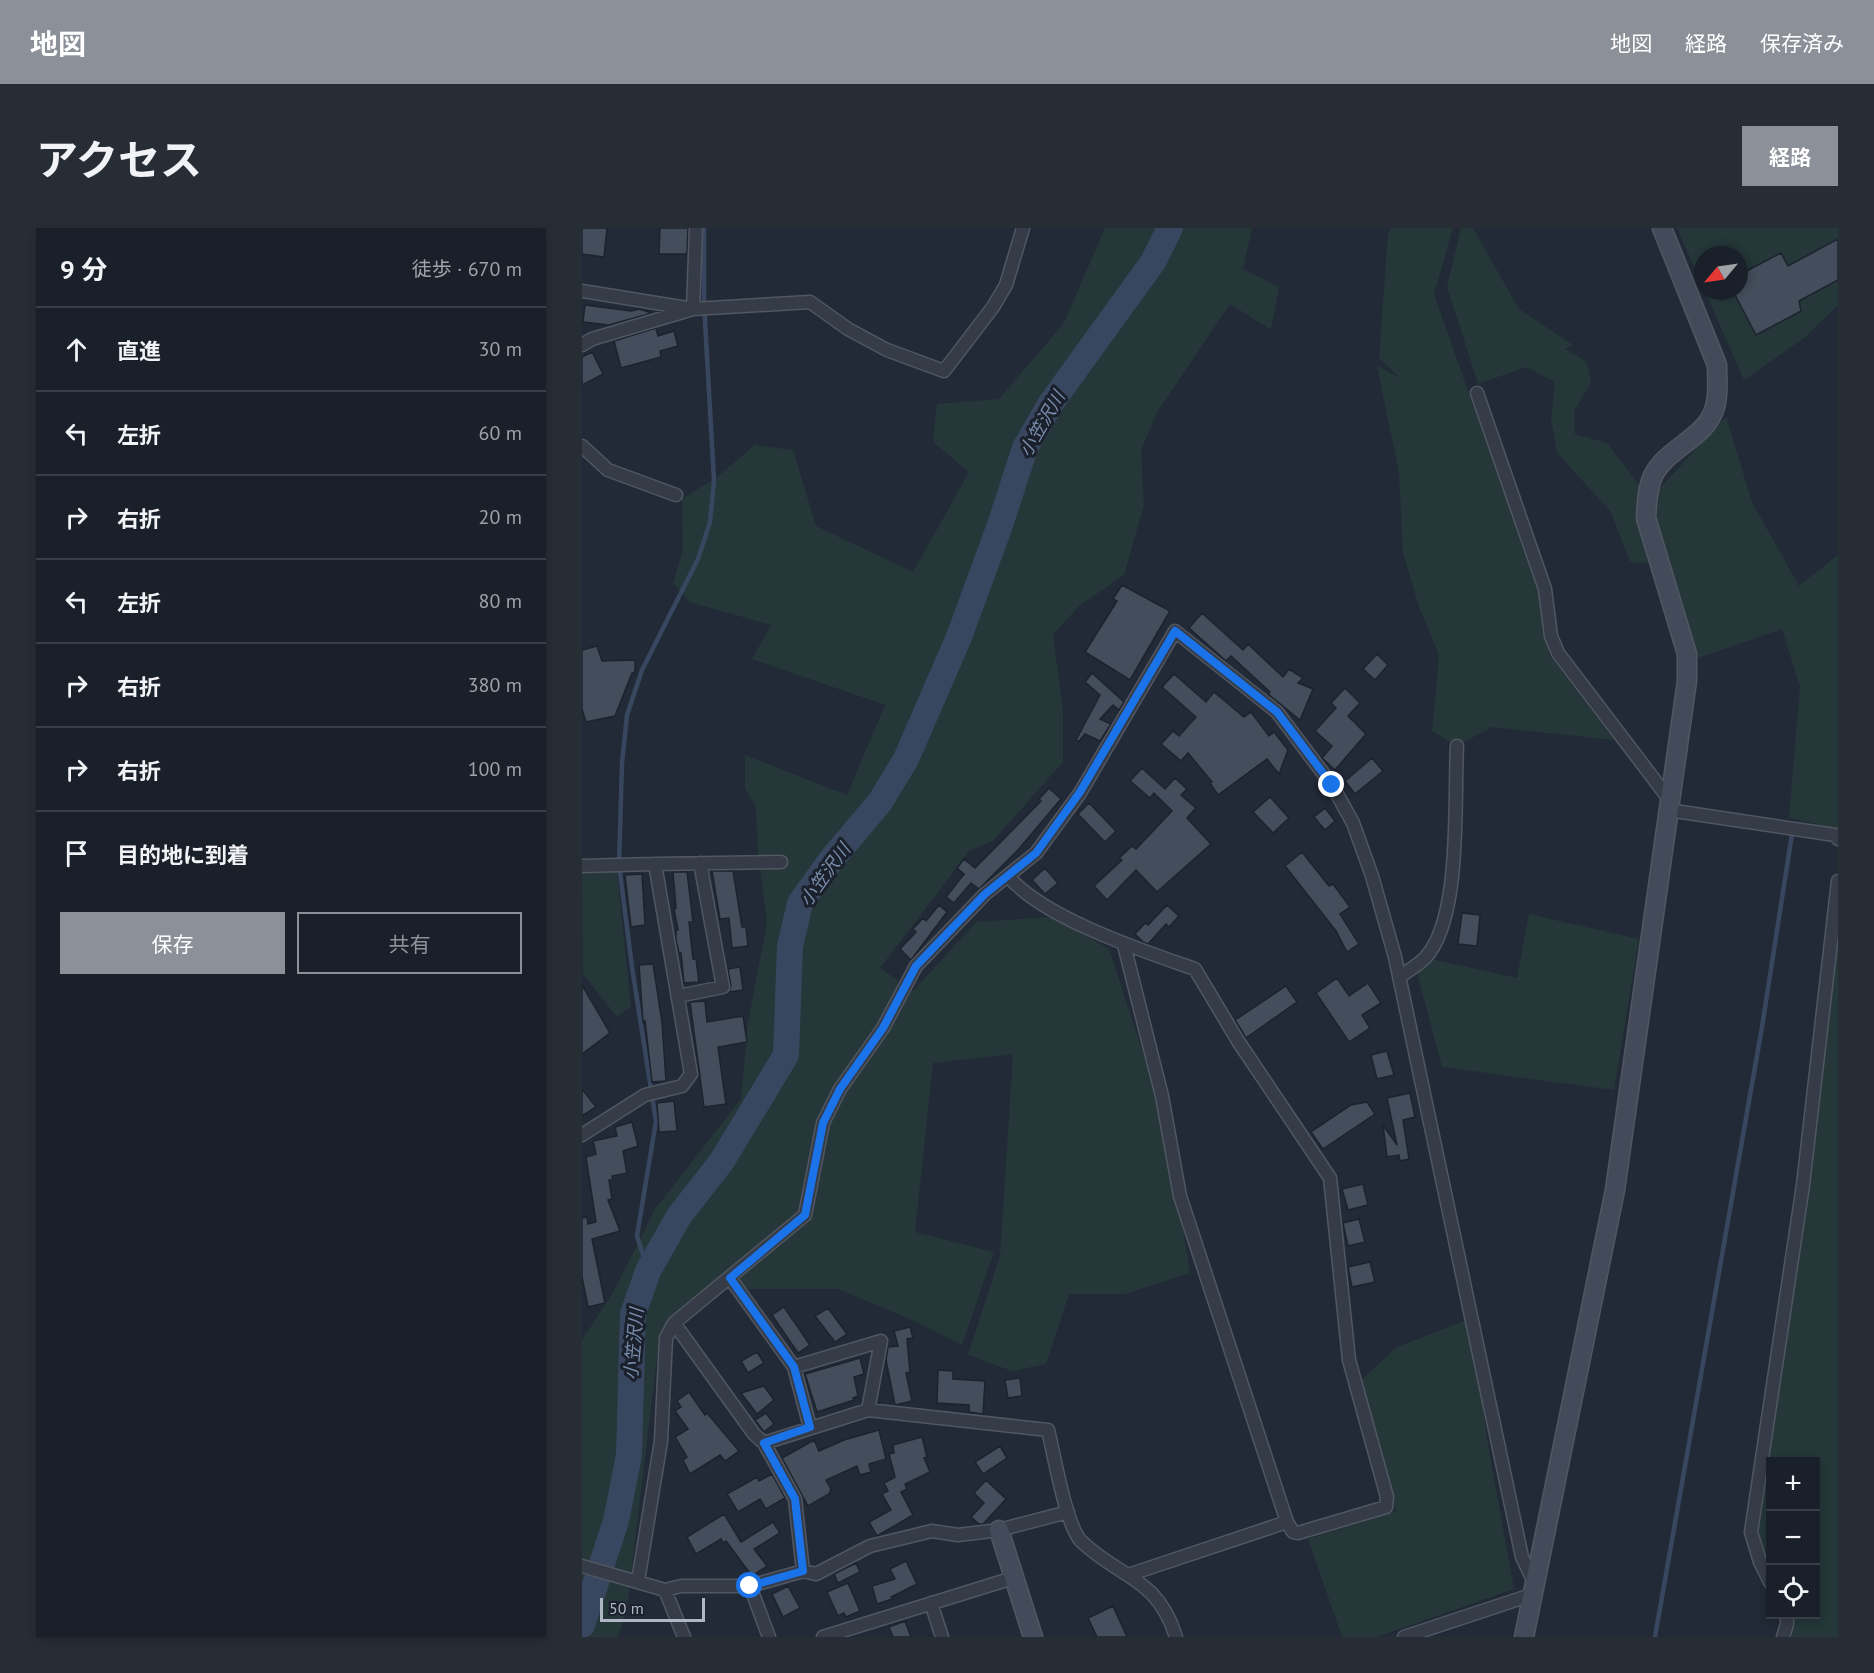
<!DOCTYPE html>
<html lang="ja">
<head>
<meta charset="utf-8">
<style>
	body { margin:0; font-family:"PT Sans","Noto Sans JP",sans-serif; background:#272d35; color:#f1f3f6 }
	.controls { position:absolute; right:18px; bottom:18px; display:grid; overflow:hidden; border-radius:0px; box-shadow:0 3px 9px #0003 }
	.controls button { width:54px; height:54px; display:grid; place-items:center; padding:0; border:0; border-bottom:2px solid #383e46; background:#1a2029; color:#f1f3f6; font:30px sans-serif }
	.compass { position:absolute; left:1112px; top:18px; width:54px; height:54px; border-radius:50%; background:#1a2029; box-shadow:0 3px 9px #0003; rotate:241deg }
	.scale { position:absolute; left:18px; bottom:15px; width:105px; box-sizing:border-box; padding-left:6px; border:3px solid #b0b7c4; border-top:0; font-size:16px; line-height:21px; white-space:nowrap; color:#b0b7c4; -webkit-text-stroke:4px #1b212c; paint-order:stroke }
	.stop { position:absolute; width:18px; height:18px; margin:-14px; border:4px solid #1a73e8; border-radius:50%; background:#fff }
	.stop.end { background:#1a73e8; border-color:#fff; box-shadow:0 2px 6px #0008 }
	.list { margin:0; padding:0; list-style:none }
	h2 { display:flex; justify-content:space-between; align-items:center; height:78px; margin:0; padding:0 24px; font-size:26px }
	h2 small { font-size:20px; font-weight:400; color:#9fa3a8 }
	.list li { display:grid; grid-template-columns:39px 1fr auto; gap:18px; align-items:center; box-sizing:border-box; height:84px; padding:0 24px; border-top:2px solid #383e46 }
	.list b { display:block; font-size:22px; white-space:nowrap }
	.list em { font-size:20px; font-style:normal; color:#9fa3a8 }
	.actions { display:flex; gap:12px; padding:18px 24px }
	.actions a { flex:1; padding:14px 0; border:2px solid #8c9099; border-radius:0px; text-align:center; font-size:21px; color:#8c9099 }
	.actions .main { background:#8c9099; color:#fff }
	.icon { flex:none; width:33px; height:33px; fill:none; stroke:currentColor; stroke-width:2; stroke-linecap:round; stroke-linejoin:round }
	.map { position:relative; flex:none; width:1256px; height:1409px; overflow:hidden; border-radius:0px }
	header { display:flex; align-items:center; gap:36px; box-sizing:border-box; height:84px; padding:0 30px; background:#8c9099; color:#fff }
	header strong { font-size:28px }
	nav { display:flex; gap:33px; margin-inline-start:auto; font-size:21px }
	.intro { display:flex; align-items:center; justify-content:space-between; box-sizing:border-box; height:144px; padding:0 36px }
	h1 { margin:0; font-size:42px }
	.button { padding:15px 27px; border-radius:0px; background:#8c9099; color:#fff; font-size:21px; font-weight:700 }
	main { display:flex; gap:36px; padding:0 36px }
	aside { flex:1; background:#1a2029; border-radius:0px; box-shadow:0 3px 9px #0003 }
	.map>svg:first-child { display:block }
	.green { fill:#253739 }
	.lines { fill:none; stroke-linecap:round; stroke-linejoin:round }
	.stream { stroke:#38475f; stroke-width:4.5 }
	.river { stroke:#38475f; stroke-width:26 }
	.building { fill:#434d5b; stroke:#1c232e; stroke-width:1.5 }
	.street-casing { stroke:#505762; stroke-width:15 }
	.secondary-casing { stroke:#505762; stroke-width:21 }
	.street { stroke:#353c47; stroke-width:12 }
	.secondary { stroke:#434b5a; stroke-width:18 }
	.route { stroke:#1a73e8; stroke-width:8 }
	.labels { text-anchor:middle; stroke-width:6; stroke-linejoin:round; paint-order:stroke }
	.water-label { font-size:18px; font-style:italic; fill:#798daa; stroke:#1b212c }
</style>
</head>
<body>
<header>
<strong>地図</strong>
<nav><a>地図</a><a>経路</a><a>保存済み</a></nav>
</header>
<div class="intro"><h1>アクセス</h1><a class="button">経路</a></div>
<main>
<aside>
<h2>9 分<small>徒歩 · 670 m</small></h2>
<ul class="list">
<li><svg class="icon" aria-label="ahead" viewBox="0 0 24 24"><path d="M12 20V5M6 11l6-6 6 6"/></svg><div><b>直進</b></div><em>30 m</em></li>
<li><svg class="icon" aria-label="left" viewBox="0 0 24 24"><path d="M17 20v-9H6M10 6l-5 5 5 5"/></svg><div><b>左折</b></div><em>60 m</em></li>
<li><svg class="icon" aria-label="right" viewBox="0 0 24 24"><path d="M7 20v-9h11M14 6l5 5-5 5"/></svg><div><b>右折</b></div><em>20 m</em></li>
<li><svg class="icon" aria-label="left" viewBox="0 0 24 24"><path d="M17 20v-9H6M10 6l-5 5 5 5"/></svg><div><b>左折</b></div><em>80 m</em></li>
<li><svg class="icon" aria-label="right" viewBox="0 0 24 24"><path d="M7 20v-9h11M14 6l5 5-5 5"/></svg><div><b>右折</b></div><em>380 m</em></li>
<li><svg class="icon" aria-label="right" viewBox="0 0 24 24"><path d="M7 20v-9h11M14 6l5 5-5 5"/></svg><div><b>右折</b></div><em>100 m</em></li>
<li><svg class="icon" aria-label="arrive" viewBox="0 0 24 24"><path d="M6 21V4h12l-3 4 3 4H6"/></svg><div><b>目的地に到着</b></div></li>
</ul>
<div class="actions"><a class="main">保存</a><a>共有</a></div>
</aside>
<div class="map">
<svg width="1256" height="1409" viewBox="0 0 1256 1409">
	<rect width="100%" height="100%" fill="#222a37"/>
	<path class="green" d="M523,0H670L661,41L697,59L689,102L648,76L574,186L559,223L562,277L542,347L497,378L471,407L481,482V534L411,613L388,622L298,740L331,763L394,694L470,689L527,721L584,895L608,1045L543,1066H487L464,1136L430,1143L386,1127L418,1028L431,826L351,835L333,1004L412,1024L380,1117L330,1092L256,1061H134L84,1110L78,1105L45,1380L36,1409H0V1112L32,1063L73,981L159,871L166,795L185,694L176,625L174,579L163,560V527L265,567L303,477L170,431L189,397L108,374L91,355L101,322L100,271L135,249L173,217L211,222L234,298L331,344L387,244L351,214L355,176L417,171L482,95Z
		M809,0H871L852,66L955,359L967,426L1032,512L910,499L875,518L850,503L857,427L837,379L821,325L817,245L795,138L818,150L797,130L806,5Z
		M879,0H891L937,81L991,117L983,121L1005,134L1009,155L992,183L993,206L1025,215L1057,257L1054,284L1066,335L1048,334L1029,284L975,225L969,191L973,154L944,139L896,156L865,59Z
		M1095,0H1256V77L1222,110L1162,152L1123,63H1157V27H1121V59Z
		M1144,189L1170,274L1217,358L1256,327V612L1235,596L1207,590L1218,459L1200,401L1116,430L1070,282L1075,263Z
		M35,643L49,778L35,789L1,746L0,644Z
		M1256,653V1409H1200L1202,1387L1234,1386V1234H1188V1353L1169,1304Z
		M947,686L1057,711L1032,862L860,839L833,737L844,730L935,750Z
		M890,1090L905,1211L932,1361L795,1409H760L726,1311L814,1283L778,1153L815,1119Z"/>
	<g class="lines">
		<path class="stream" d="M66,1043L55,1008L74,893L50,739L37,637L40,535L45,487L60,442L116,331L128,294L132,253L122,75V0
			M1073,1409L1180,799L1210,606"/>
		<path class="river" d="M0,1397L34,1293L47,1227L51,1086L66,1043L97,988L140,933L204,827L208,718L218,675L249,632L298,574L324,531L377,409L418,297L443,220L469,175L571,34L588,0"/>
	</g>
	<path class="building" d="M0,0H25L22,29L0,26Z
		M78,0H106L105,26H77Z
		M1256,11V52L1217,73L1219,83L1174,107L1151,63H1157V47L1199,25L1206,38Z
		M3,77L49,83L57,81L70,85L27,97L1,94Z
		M74,100L76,108L92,103L96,118L78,123L79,129L39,140L32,113Z
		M10,124L21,146L0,157V129Z
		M540,357L588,383L548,452L503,424L535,373L531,371Z
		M620,385L661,422L666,416L701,449L707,441L721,450L716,455L731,461L718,492L686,466L688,464L649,428L644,433L607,400Z
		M15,418L20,433L53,432V444L50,445L33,488L4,494L0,481V422Z
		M795,426L806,437L793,452L781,441Z
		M510,445L542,474L537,482L531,477L518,491L529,496L518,513L503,506L497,513L494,512L518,467L503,454Z
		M592,446L624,474L632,464L662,489L669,484L687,508L692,504L706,522L697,546L685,531L636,567L628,555L630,554L606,525L599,533L579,516L591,503L597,508L614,489L580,459Z
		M763,460L778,475L766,488L784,506L753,542L740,530L750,518L733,503L754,480L749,475Z
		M790,530L801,543L773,566L763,553Z
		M560,540L583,561L593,550L605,561L599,567L614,580L605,590L629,616L575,664L554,642L525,672L512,658L540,632L537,630L550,618L554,621L590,583L572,565L568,570L548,553Z
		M467,560L479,571L436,622L397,661L389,655L372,675L364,669L382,646L375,640L382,631L393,640L459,573L457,571Z
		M688,569L707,590L691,605L671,584Z
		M507,575L534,603L523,614L496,586Z
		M743,580L753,593L743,602L732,589Z
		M720,624L747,658L751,656L768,679L758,686L777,716L765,724L754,703L703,638Z
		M463,640L476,655L463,666L450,652Z
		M130,643H151L160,699H164L166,718L150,720L147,690L138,691Z
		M91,644H105L111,694H107L111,731H114L117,754L102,755L99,725H97L94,712V702H96L92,681L94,680Z
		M60,646L63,697L49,699L43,647Z
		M357,677L365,684L329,732L318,721L334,704L331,701L341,690L344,693Z
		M585,677L597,688L587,699L584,696L566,716L561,714L553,706L563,695L566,697Z
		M880,685L898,687L895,718L876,716Z
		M71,736L80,794L84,853L70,854L63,793L61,794L57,737Z
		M158,739L161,762L147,764L149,758L146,741Z
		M755,750L767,768L786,755L799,775L780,787L788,800L767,814L734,765Z
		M0,757L28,805L0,826Z
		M704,758L715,774L664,810L653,792Z
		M123,773L125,794L161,788L165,814L136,819L144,876L122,879L108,774Z
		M805,823L812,847L795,851L789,827Z
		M0,861L14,879L0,888Z
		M828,865L833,889L821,892L827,931L818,933L817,927L805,929L801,897L815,917L805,870Z
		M92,873L95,903L77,904L75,875Z
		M785,874L793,886L741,921L729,904L769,877Z
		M50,894L56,918L41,923L45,945L30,948L31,952H27L30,971L26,972L38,1003L10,1011L23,1075L6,1079L0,1049V990L5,989L6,996L14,994L4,929L14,926L11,913L35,908L33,899Z
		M781,956L786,977L766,982L760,961Z
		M777,991L783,1014L766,1018L761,995Z
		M788,1034L793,1054L770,1059L766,1039Z
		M202,1079L228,1117L216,1125L190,1087Z
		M246,1080L265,1106L253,1114L233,1088Z
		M328,1099L331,1110L325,1111L328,1144L324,1145L330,1173L313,1177L304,1132L306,1119L316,1118L312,1103Z
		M175,1124L182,1135L166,1145L159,1133Z
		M278,1130L282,1146L272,1149L276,1168L271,1170L272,1172L235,1184L223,1146Z
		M356,1142L371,1143V1151L403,1153L401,1186L387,1184V1177L355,1175Z
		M438,1150L440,1168L426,1170L423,1152Z
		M182,1158L192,1172L175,1186L159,1165Z
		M107,1164L123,1187L125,1185L157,1223L143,1233L138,1227L108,1246L101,1232L105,1229L93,1209L106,1201L93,1183L99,1179L95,1173Z
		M184,1185L192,1196L182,1204L173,1192Z
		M297,1202L304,1231L287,1236L289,1244L278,1247L275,1238L244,1252L249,1261L247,1266L226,1278L200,1230L232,1212L237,1223L262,1212Z
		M340,1209L345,1229L342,1230L348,1244L323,1256L325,1261L319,1264L331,1287L295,1308L287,1294L309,1282L300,1266L306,1263L302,1255L313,1249L307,1226L312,1225L311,1217Z
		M418,1218L425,1230L401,1246L393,1234Z
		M190,1246L203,1270L184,1281L178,1271L156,1284L145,1266L175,1249L177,1253Z
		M404,1252L424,1271L401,1296H397L389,1289L402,1275L392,1265Z
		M142,1286L159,1314L191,1294L198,1305L172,1321L185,1338L170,1348L144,1313L141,1315L139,1311L114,1326L105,1309Z
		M324,1333L335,1356L309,1369L310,1371L295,1376L290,1358L313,1351L308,1341Z
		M274,1335L278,1344L256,1355L252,1346Z
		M266,1355L278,1383L264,1389L262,1385L256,1388L245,1364Z
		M206,1358L218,1380L201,1389L190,1366Z
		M531,1378L545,1409H515L506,1390Z
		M323,1393L329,1409H311L307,1399Z"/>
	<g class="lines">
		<g class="street-casing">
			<path id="street" d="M0,63L111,81L114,0
				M0,117L10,111L111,81L228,74L266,101L305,122L362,143L411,79L424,57L441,0
				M895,165L963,361L969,408L976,425L1087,571
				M0,218L26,242L94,267
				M1086,582L1253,607L1256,611
				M0,638L73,636
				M426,648C461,690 561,723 613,741L656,813L748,950L767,1132L805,1269L804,1279L716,1305L711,1304L705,1294
				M542,717L580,868L598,968L705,1294L546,1347
				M817,749C826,743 836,737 843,730C880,691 872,572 875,518
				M96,768L141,759L118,635
				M0,907L63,867L100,858L109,846L73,636L199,634
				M148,1050L212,1139L228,1199
				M92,1095L172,1206L182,1215L213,1271L221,1343
				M212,1139L299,1113L286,1182
				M182,1215L286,1182L466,1202C472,1226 484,1298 499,1313C538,1351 575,1348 594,1409
				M0,1338L83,1362L99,1358H168L221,1343L234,1346L288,1318L350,1303L376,1307L417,1302L486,1284
				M56,1353L79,1213L84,1110L92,1095L223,987L241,895L258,861L301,800L334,738L403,666L454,625L498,565L593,403L695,484L750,557L771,595L790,648L813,729L940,1329L952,1354
				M1188,1354L1178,1334L1169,1304L1221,957L1256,653
				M168,1358L187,1409
				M83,1362L102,1409
				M349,1375L360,1409
				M241,1409L431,1350
				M822,1409L949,1367
				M1201,1409L1205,1396V1386"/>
		</g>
		<g class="secondary-casing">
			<path id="secondary" d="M417,1302L451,1409
				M942,1409L1033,962L1105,453V426L1064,290C1065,276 1065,261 1071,248C1084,220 1125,210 1133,179C1137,165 1135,151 1135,137L1080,0"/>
		</g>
		<use href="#street" class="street"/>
		<use href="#secondary" class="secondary"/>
	</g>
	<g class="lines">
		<path class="route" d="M168,1358L221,1343L213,1271L182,1215L228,1199L212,1139L148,1050L223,987L241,895L258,861L301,800L334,738L403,666L454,625L498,564L593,403L695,484L750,557"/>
	</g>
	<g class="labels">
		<g class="water-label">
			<text transform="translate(460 196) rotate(-60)" y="6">小笠沢川</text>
			<text transform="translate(243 647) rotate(-54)" y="6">小笠沢川</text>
			<text transform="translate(52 1116) rotate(-85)" y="6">小笠沢川</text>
		</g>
	</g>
</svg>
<div class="controls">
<button>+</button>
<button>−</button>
<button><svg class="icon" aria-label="locate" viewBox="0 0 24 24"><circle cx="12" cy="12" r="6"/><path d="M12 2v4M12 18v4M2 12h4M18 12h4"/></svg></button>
</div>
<svg class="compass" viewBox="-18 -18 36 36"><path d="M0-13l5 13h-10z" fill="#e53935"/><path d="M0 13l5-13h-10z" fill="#9fa3a8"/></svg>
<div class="scale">50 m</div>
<div class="stop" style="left:168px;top:1358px"></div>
<div class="stop end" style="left:750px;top:557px"></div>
</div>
</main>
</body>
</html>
